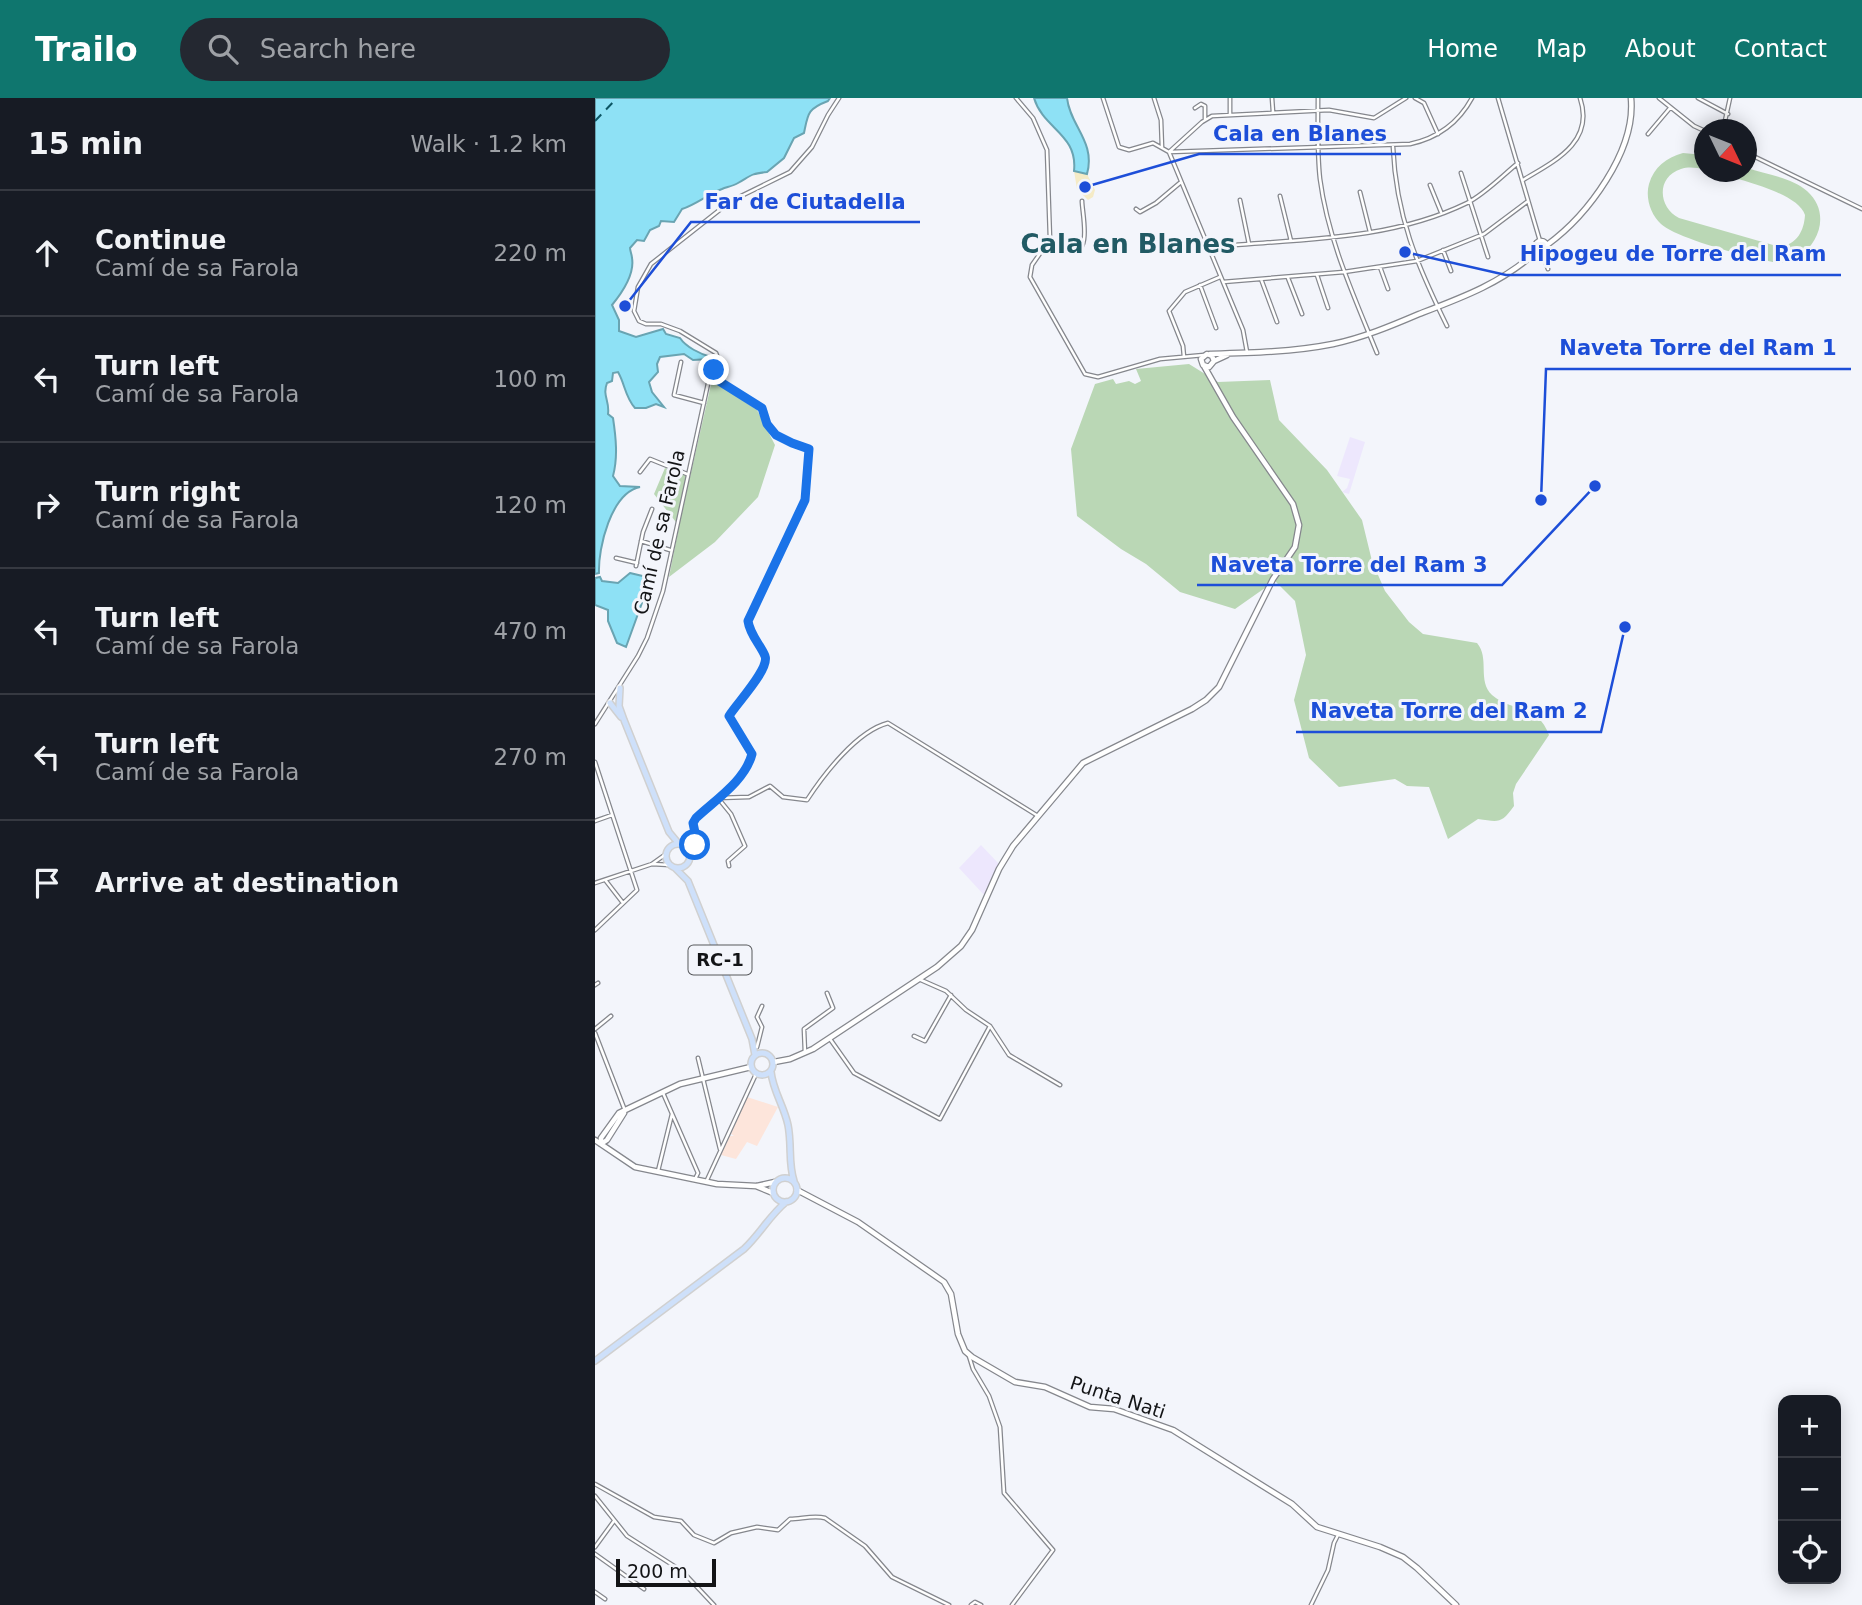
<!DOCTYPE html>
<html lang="en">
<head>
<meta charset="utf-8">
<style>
	body { margin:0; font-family:"DejaVu Sans",sans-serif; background:#242831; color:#f1f3f6 }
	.controls { position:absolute; right:21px; bottom:21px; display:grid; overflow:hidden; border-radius:14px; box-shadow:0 4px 18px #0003 }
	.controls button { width:63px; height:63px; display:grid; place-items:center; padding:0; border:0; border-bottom:2px solid #363941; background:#171b24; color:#f1f3f6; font:35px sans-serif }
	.compass { position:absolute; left:1099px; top:21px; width:63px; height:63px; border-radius:50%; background:#171b24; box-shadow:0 4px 18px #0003; rotate:133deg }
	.scale { position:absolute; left:21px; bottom:18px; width:100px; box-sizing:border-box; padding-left:7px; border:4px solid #131416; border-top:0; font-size:19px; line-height:24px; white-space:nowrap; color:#131416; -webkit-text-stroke:5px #f3f5fb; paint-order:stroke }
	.stop { position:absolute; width:21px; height:21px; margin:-16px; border:5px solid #1a73e8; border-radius:50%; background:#fff }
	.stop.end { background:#1a73e8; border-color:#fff; box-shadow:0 2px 7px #0008 }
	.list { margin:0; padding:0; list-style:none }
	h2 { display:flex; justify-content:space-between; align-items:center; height:91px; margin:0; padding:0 28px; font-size:30px }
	h2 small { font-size:23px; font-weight:400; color:#9ea1a6 }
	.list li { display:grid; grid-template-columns:46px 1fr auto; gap:21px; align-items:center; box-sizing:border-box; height:126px; padding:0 28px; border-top:2px solid #363941 }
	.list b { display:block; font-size:26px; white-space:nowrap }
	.list p { margin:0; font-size:23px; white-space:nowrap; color:#9ea1a6 }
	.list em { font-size:23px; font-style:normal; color:#9ea1a6 }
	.icon { flex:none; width:38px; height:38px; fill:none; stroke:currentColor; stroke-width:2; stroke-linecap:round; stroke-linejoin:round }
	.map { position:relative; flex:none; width:1267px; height:1507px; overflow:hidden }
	header { display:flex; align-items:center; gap:42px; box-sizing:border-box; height:98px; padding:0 35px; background:#0f766e; color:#fff }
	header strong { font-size:33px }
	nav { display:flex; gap:38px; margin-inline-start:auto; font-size:24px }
	.search { width:490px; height:63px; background:#242831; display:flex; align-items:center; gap:18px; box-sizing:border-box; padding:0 24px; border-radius:38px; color:#9ea1a6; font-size:26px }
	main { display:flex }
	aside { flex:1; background:#171b24 }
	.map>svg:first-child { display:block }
	.industrial { fill:#ede7fd }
	.education { fill:#fde5db }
	.green { fill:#bad7b5 }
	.sand { fill:#f5ebc6 }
	.water { fill:#8ee1f5; stroke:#69a4b2; stroke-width:2 }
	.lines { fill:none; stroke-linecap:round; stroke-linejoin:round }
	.ferry { stroke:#0c5563; stroke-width:2; stroke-dasharray:9 7; stroke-linecap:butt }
	.street-casing { stroke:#85878d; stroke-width:5 }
	.secondary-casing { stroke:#85878d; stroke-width:7 }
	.primary-casing { stroke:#d0d0d0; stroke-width:8 }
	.street { stroke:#fff; stroke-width:2.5 }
	.secondary { stroke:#fff; stroke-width:4.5 }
	.primary { stroke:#cee0fa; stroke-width:5 }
	.route { stroke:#1a73e8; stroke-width:9 }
	.labels { text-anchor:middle; stroke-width:6; stroke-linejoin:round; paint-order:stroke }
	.shield { fill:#f3f5fb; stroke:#56585b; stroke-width:2 }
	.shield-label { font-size:18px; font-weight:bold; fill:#131416 }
	.street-label { font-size:19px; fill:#131416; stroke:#f3f5fb }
	.district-label { font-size:26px; font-weight:bold; fill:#215a64; stroke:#f3f5fb }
	.leader { fill:none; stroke:#1d4ed8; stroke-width:2.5 }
	.callout-dot { fill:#1d4ed8; stroke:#f3f5fb; stroke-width:2.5 }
	.callout-label { font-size:21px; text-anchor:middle; font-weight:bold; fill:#1d4ed8; stroke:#f3f5fb; stroke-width:6; stroke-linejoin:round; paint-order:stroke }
</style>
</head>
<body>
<header>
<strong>Trailo</strong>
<div class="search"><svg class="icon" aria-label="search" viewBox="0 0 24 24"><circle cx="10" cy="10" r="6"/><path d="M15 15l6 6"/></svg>Search here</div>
<nav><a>Home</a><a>Map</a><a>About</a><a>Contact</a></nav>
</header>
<main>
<aside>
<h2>15 min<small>Walk · 1.2 km</small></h2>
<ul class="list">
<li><svg class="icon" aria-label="ahead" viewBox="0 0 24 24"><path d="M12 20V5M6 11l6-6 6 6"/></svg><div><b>Continue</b><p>Camí de sa Farola</p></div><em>220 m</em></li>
<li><svg class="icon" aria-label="left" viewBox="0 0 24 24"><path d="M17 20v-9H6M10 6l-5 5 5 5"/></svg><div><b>Turn left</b><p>Camí de sa Farola</p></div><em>100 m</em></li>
<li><svg class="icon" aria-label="right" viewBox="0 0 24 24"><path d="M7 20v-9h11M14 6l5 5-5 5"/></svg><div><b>Turn right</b><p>Camí de sa Farola</p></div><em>120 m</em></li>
<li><svg class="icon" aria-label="left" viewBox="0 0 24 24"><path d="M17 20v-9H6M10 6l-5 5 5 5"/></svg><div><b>Turn left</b><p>Camí de sa Farola</p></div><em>470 m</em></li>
<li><svg class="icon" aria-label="left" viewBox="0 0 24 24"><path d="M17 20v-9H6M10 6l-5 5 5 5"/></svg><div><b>Turn left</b><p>Camí de sa Farola</p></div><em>270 m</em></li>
<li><svg class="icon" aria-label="arrive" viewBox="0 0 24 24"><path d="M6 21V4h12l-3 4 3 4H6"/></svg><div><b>Arrive at destination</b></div></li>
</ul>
</aside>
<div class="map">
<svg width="1267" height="1507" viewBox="0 0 1267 1507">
	<rect width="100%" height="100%" fill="#f3f5fb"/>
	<path class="industrial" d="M755,339L770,344L754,396L747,394L752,390L755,381L742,378Z
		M386,747L404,766L389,797L364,770Z"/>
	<path class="education" d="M152,999L183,1009L162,1048L152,1044L141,1061L126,1057L135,1038H139L136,1036Z"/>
	<path class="green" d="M1088,55L1109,57V71C1102,70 1094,68 1086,71C1061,79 1063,109 1084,120L1185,149C1202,146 1209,133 1210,117C1203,94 1141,81 1118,74H1152V70C1170,76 1198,80 1212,93C1241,119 1218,161 1185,165C1164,163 1080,140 1066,126C1056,117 1050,100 1054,86C1059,69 1071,60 1088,55Z
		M594,266L623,284L675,282L684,322L732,372L767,422L777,463L790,493L814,524L828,536L882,545C895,560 882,583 897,597C918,615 942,605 954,637L921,686L918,695L919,708C906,726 904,724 883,721L853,741L834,689L812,688L800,681L744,689L714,660L699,602L711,557L700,503L680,483L640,511L585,494L551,466L526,451L482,418L476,351L500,286L518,281L521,286L534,283L540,286L546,283L541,271Z
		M117,282L162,312L180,347L163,399L120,444L74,479L84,428L59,396L70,370L95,379Z"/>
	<path class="sand" d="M479,73L492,76L500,92L498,99L493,102L482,91Z"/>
	<path class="water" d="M0,0H235L233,3C212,11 213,16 209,35L199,40L189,60L172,74C155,76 157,77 143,85C138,88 132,89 127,91C113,96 102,106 87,111L79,124L66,123L64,128L55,132L49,143L42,142L35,150C35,153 37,157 37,160C40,177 26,196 17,207L24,222V233L41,239L68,231L71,236L85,240C91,249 105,256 116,259L115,261L98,262L89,256L65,259L62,266L63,274L54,284L57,294L69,309L61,306L51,310H40C30,299 30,286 23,274L18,275L17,283L12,285C7,298 15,303 13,316L18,320C21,340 23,359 18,378L25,388L45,389C16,395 3,450 4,475L0,476Z
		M439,0H472C475,28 501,44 492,76L479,73C483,36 448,31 439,0Z
		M35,475L56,480L31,549L22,545L13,523V512L0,507V480L5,479L7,483L23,485Z"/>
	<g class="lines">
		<path class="ferry" d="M0,23L22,0"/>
		<g class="street-casing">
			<path id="street" d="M421,0L438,20L452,52L455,141
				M508,0L524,49L534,52L558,45L574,54L815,46C843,40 864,24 877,0
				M559,0L566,22L567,50
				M635,0V17
				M677,0L678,14
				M723,0C723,26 722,55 725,81C733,142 759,198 782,255
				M820,0L829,5L843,36
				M903,0L945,143
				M1064,0L1099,28L1110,33
				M1103,0L1133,16
				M600,10L606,6L610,8V21
				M1128,32L1135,0
				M1053,36L1075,10
				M798,49C801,118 822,167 852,228
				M574,54L607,24L617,18L734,12L779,20L811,0
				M574,54L648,232L652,254
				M1152,55L1267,111
				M866,75L893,159
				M928,82C960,63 1000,44 985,0
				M835,87L846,114
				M765,94L775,134
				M685,98L696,143
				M645,102L654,146
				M541,111L545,114L561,105L586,84
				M455,141L437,167L435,179L490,276L503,279L565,261L609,257
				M455,141C461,144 467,150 474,152C498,160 487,115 487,103
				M613,149C700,141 792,144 872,105C890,96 907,78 923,65
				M848,152L856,173
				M947,155L953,171
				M785,169L793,191
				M722,177L733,210
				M693,180L707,216
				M666,181L682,224
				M628,184L749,174L822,163L889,136L933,103
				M605,187L621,230
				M589,259L588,248L574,213L590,194L625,179
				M86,264L79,297L109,305
				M45,374L55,361L92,376
				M46,443L75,452
				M21,460L42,465
				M41,468L48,434L57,411
				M0,626L43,558L52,540L68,493L114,281L124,263L121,255L85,233L66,226H51L44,223L39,213L43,189L56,166L136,103L195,74L217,49L233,17L244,0
				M0,664L42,792L0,832
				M123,700L154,699L175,688L188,699L212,702C229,676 262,633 293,625L443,718
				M123,700L136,716L150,748L133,763L134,768
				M0,723L17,717
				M90,748H100
				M95,758L102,744L98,725L101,721C120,702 150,683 157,656L134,618C142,605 175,571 170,558C165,546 155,537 153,523L210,402L214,351L197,345L181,337L172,326L167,311L116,278
				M57,766L75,767
				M11,783L28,805
				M0,785L57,766L71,756
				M326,882L351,893L371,912L395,928L414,957L465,987
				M0,887L3,885
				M0,931L16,918
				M0,935L29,1010
				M319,938L330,943L356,897
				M235,941L259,975L345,1021L395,928
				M162,949L167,929L162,919L167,908
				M210,955L209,931L238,910L232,895
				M103,960L125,1051
				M68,995L103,1075L100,1081
				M63,1073L77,1016
				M112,1082L161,976
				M374,1258L378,1271L394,1298L405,1329L409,1395L458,1452L417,1507
				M0,1386L59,1419L86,1423L99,1437L119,1445L136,1435L162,1429L183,1432L195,1421C206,1421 219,1417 230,1420L270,1448L297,1479L354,1507
				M0,1398L32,1438L87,1473L119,1507
				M0,1449L19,1423
				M0,1456L49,1491
				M0,1494L10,1501
				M376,1507L380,1504L386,1507
				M716,1507L733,1472L739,1445L743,1437"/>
		</g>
		<g class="secondary-casing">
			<path id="secondary" d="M940 149a6 6 0 1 1 12 0a6 6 0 1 1-12 0Z
				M952,147C993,117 1041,53 1036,0
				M615,256C655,255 698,254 738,246C767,240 796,228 824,216C866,200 907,185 941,154
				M619,263L617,258L612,256L606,261L608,267L614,269L619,263L632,257
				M179,964L195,961L218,951L342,869L366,848L377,832L404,771L418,748L488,665L597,611L611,602L624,589L678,481L700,449L704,427L698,406L638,319L609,268
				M0,1042L40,1069L122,1086L161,1088L178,1095
				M6,1046V1040L24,1015L85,986L156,969
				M6,1046L12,1042L29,1015
				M162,1088L180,1084
				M202,1092L263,1124L349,1184L356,1196L363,1236L370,1253L377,1259L420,1284L450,1289L495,1309L519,1311L578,1332L697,1406L722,1429L785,1449L808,1459L822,1470L861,1507"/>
		</g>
		<g class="primary-casing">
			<path id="primary" d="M25,590L24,608L29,622L74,734L84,746
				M15,605L26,619
				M71 758a12 12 0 1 1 24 0a12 12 0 1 1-24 0Z
				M80,770L93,783L157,941L160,957
				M156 966a11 11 0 1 1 22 0a11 11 0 1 1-22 0Z
				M176,974C178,993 189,1008 193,1027C197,1047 193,1065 199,1083
				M178 1092a12 12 0 1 1 24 0a12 12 0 1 1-24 0Z
				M0,1263L149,1151C165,1136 175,1117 191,1104"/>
		</g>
		<use href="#street" class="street"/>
		<use href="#secondary" class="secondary"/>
		<use href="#primary" class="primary"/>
	</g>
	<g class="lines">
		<path class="route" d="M100,747L102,744L98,725L101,720C120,702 150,683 157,656L134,618C142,605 175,571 170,558C165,546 155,537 153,523L210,402L214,351L197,345L181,337L172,326L167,310L116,278L119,272"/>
	</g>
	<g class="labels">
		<rect class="shield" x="93.5" y="847.5" width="63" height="29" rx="5"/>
		<g class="shield-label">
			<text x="125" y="868">RC-1</text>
		</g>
		<g class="street-label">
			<text transform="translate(64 434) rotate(-77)" y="7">Camí de sa Farola</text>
			<text transform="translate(523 1299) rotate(18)" y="7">Punta Nati</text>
		</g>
		<g class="district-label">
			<text x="533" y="155">Cala en Blanes</text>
		</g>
	</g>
	<path class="leader" d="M490 89L604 56H806M30 208L96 124H325M810 154L911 177H1246M946 402L951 271H1256M1000 388L907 487H602M1030 529L1006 634H701"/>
	<g class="callout-dot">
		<circle cx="490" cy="89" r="7"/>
		<circle cx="30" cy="208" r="7"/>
		<circle cx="810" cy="154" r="7"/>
		<circle cx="946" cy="402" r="7"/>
		<circle cx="1000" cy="388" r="7"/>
		<circle cx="1030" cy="529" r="7"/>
	</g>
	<g class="callout-label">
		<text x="705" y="43">Cala en Blanes</text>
		<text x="210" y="111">Far de Ciutadella</text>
		<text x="1078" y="163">Hipogeu de Torre del Ram</text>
		<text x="1103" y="257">Naveta Torre del Ram 1</text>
		<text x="754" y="474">Naveta Torre del Ram 3</text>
		<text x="854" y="620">Naveta Torre del Ram 2</text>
	</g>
</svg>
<div class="controls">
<button>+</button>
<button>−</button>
<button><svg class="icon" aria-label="locate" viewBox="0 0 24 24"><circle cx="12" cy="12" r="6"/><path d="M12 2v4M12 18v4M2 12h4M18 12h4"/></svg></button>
</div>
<svg class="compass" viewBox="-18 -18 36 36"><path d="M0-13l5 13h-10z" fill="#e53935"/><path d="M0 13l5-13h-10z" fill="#9ea1a6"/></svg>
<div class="scale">200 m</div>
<div class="stop" style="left:100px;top:747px"></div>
<div class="stop end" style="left:119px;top:272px"></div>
</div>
</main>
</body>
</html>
